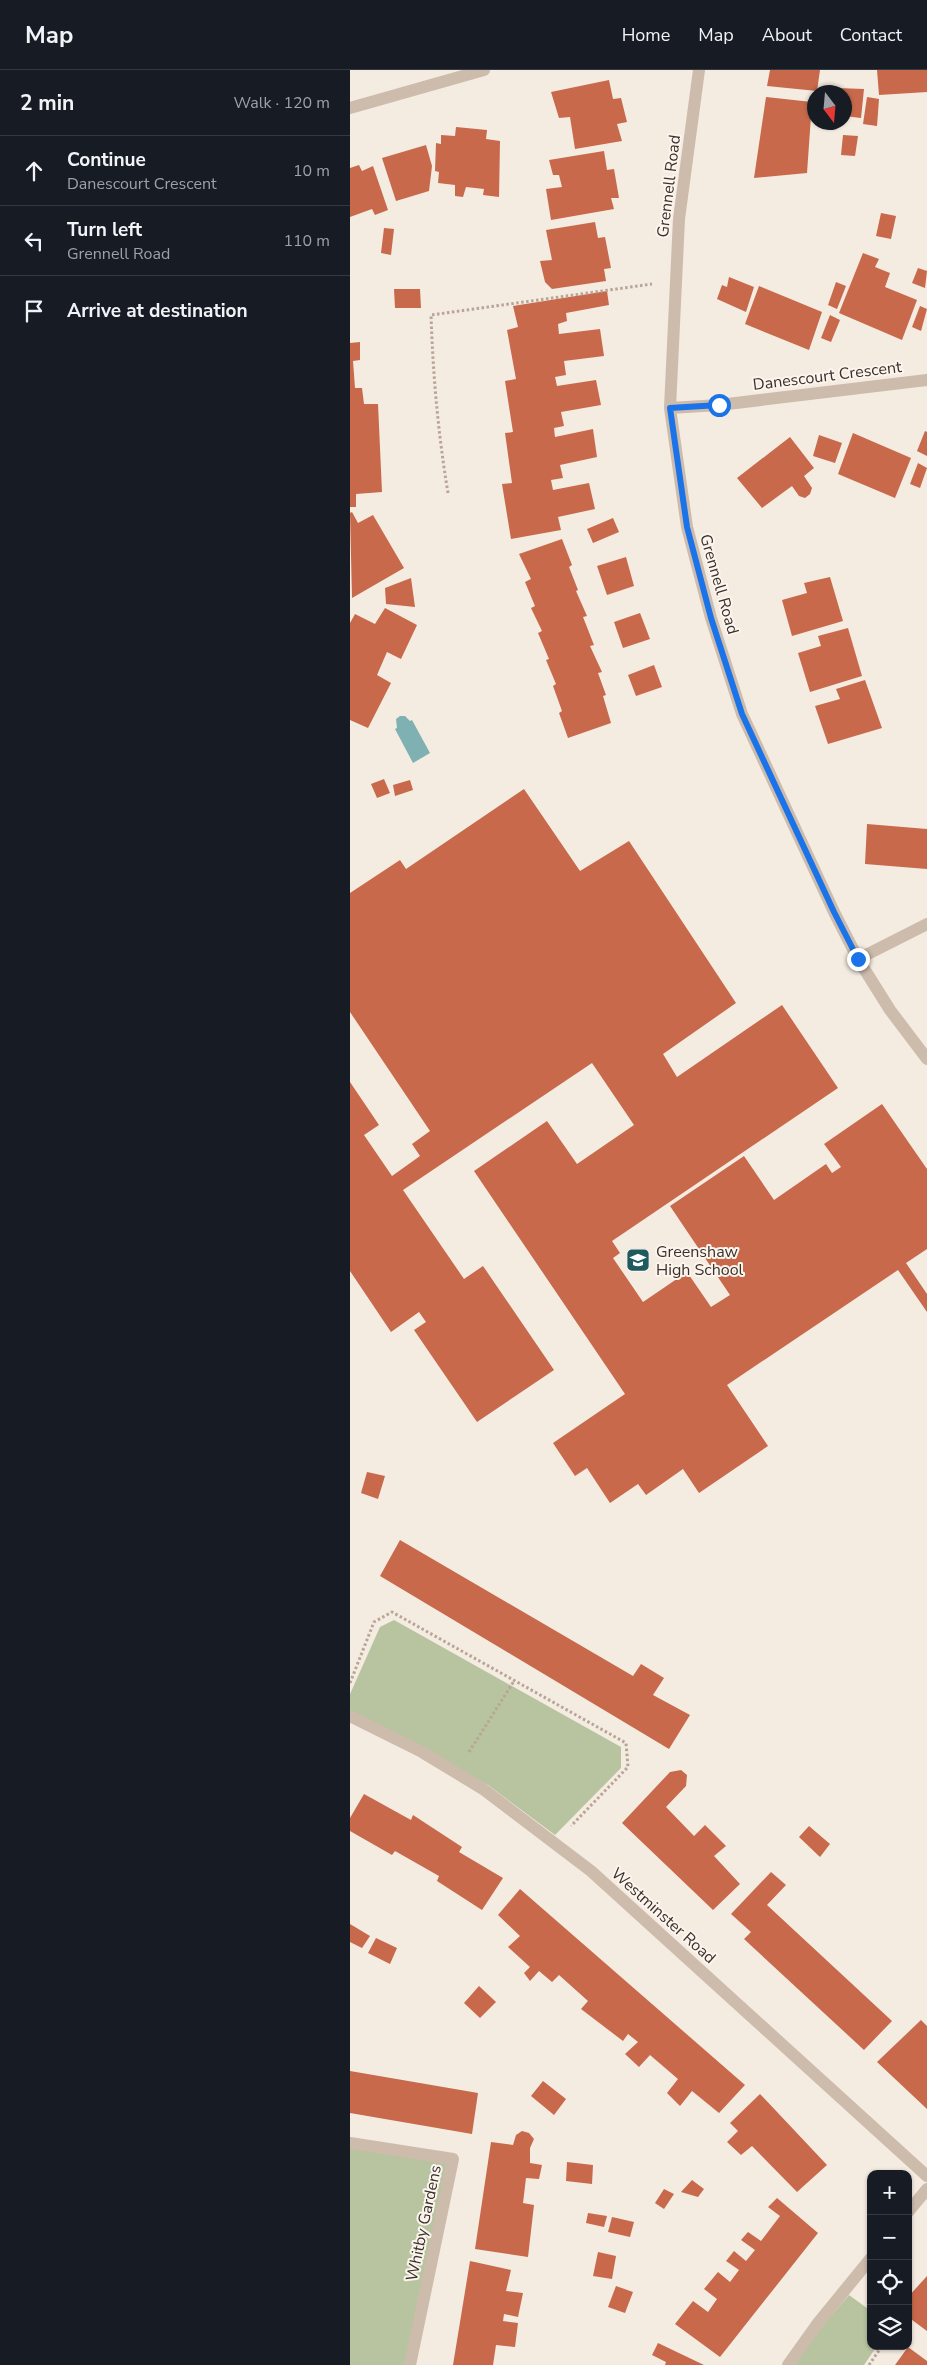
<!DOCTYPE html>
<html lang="en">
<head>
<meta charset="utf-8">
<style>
	body { margin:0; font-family:"Nunito Sans",sans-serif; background:#20242c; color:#f1f3f6 }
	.controls { position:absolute; right:15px; bottom:15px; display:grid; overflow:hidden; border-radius:10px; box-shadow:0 1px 4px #0004 }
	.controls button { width:45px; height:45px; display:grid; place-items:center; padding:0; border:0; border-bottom:1px solid #363941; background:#171b24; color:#f1f3f6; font:25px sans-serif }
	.compass { position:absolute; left:457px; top:15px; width:45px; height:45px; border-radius:50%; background:#171b24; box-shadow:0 1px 4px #0004; rotate:164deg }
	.stop { position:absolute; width:15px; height:15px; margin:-11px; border:4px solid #1a73e8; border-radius:50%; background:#fff }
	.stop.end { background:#1a73e8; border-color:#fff; box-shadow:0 1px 5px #0008 }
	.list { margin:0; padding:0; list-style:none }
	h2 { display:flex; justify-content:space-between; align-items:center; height:65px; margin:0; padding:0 20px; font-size:21px }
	h2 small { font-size:16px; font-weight:400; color:#9ea1a6 }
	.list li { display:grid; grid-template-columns:32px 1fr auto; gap:15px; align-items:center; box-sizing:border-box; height:70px; padding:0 20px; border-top:1px solid #363941 }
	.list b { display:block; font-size:19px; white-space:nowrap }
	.list p { margin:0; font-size:16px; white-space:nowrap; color:#9ea1a6 }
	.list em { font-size:16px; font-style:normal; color:#9ea1a6 }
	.icon { flex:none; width:28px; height:28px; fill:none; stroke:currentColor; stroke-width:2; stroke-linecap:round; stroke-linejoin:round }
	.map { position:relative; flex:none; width:577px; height:2295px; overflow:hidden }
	header { display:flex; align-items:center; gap:30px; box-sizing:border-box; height:70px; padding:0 25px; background:#171b24; border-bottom:1px solid #363941 }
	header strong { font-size:24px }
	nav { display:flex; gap:28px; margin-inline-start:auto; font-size:18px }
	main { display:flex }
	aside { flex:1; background:#171b24 }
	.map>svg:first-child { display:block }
	.green { fill:#b8c4a0 }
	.water { fill:#7fb0b2 }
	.building { fill:#c8694b }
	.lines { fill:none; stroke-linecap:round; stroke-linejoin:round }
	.path { stroke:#b9a596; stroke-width:3; stroke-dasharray:2.5 2.5; stroke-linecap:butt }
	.street { stroke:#cdbbac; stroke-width:12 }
	.route { stroke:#1a73e8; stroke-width:6 }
	.labels { text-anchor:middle; stroke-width:4; stroke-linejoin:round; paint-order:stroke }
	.street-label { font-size:16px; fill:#3b302b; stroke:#fbf5ee }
	.poi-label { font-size:16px; fill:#3b302b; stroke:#fbf5ee; text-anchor:start }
</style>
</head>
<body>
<header>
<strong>Map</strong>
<nav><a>Home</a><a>Map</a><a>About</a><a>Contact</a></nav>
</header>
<main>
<aside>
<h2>2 min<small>Walk · 120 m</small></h2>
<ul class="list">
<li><svg class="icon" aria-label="ahead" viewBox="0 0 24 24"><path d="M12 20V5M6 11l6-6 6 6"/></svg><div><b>Continue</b><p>Danescourt Crescent</p></div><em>10 m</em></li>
<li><svg class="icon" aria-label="left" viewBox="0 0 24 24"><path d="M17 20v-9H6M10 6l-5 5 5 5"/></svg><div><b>Turn left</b><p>Grennell Road</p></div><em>110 m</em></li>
<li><svg class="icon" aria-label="arrive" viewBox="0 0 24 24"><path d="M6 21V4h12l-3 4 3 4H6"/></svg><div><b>Arrive at destination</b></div></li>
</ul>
</aside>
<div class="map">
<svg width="577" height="2295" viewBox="0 0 577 2295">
	<rect width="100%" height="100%" fill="#f4ebe1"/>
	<path class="green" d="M44,1550L271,1677V1698L205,1765L138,1715L0,1641V1624L30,1557Z
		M0,2073L103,2089L60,2295H0Z
		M499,2225L521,2241V2276H527L514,2295H444L468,2261Z"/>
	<path class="water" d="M50,646H55L60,651L62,650L80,683L63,693L45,659L47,658L46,649Z"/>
	<path class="building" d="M420,0H470L467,21L417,16Z
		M527,0H577V22L529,25Z
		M259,10L263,29L271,28L277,52L267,54L272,71L225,79L220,47L209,48L201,22Z
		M488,18L514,19L511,48L494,46V22H488Z
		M416,27L462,32L457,103L404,108Z
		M517,27L529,29L527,56L513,54Z
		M106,57L137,60L136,69L150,71L149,127L133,125L134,119L116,117L113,127L105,126V115L88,113L89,102L85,101L86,73L91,74V65L105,66Z
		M493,65L508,66L505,86L491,85Z
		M76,75L82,96L79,121L46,131L32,88Z
		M254,81L257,100L264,99L269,128H261L264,139L201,150L196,119L212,117L209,105H203L199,90Z
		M9,95L12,101L23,96L38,140L25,145L22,139L0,147V98Z
		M531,143L546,146L541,169L526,166Z
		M245,152L248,168L255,167L261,198L254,199L256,211L202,219L195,212L190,191L202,190L196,160Z
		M34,158L44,159L41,185L31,183Z
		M513,183L529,189L525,197L540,203L535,217L567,230L552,270L489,243Z
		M568,198L577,201L575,218L562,213Z
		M379,207L404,217L396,242L367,229L372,215L377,217Z
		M486,212L496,216L487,239L478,235Z
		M409,216L472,242L459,280L395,254Z
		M44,219H70L71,238H45Z
		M257,221L259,235L216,243L217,251L208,254L209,264L250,259L254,286L214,291L216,305L205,307L207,316L246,310L251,335L211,342L214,356L204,358L205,367L243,359L247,387L210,395L213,408L201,410L203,420L239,413L245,439L208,447L211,460L161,469L152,414L162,413L155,363L163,362L155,311L166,309L157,260L168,257L163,236Z
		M570,236L577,239L571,261L562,257Z
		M480,245L490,250L481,272L471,268Z
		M10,272V290L3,291L5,318H12L14,334H28L32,422L6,424V437H0V273Z
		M575,361L577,362V386L567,381Z
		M503,363L561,388L545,428L488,404Z
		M469,365L492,373L485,393L463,386Z
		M440,367L464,398L454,406L462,418L460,424L455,428L449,426L442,416L412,438L387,408Z
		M568,393L577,398L570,418L560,414Z
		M2,442L8,453L23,445L54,498L2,528L0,443Z
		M263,448L269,462L243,473L237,459Z
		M212,469L222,495L219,497L228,520L226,521L237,546L233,547L244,575L240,576L252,602L248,603L256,625L253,626L261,653L218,668L209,643L212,641L203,616L206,614L196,590L199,589L188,563L192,561L181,538L185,536L175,512L181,509L169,484Z
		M276,487L284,516L257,525L247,496Z
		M480,507L493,551L442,566L432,530L457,523L454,513Z
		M61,508L65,537L36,534L35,518Z
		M35,538L67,555L51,589L37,582L27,605L41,613L18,658L0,650V553L5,544L25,554Z
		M290,543L300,569L273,578L264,552Z
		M498,558L512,606L460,622L448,583L471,576L468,566Z
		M304,595L312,617L286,626L278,605Z
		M515,610L532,658L478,674L465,636L490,629L486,619Z
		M34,709L40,723L27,728L21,714Z
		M60,710L63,720L45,726L43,715Z
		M174,719L230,801L279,771L386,933L313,984L327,1007L432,935L488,1018L262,1171L270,1183L263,1188L293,1232L337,1202L361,1237L380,1225L320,1136L394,1086L424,1130L476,1094L482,1103L491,1097L474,1074L532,1034L577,1099V1179L556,1193L577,1224V1242L548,1200L377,1315L418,1376L349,1423L333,1399L296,1425L288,1414L260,1433L237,1398L225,1406L203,1373L275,1324L124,1101L197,1051L227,1094L284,1055L242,993L53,1120L114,1209L133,1196L204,1300L127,1352L64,1260L76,1252L69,1242L41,1262L0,1201V1012L29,1055L14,1065L42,1106L70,1086L62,1074L80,1061L0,942V823L50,790L56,799Z
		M517,754L577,759V799L515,794Z
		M17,1402L35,1406L28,1429L11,1423Z
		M50,1470L283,1606L291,1594L314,1608L303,1625L340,1645L319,1679L30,1506Z
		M331,1700L337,1705L336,1716L316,1737L344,1766L355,1755L376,1776L364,1786L390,1814L363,1840L272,1753L320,1702Z
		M14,1724L61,1750L63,1745L112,1777L109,1782L153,1808L132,1840L87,1811L89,1806L45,1781L42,1785L0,1761V1748Z
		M459,1756L480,1774L470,1787L449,1767Z
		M421,1802L436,1815L417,1835L542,1951L514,1980L394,1869L401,1862L381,1844Z
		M170,1819L395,2015L369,2043L342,2021L330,2036L317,2023L328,2009L300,1985L289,1997L275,1984L288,1972L278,1964L273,1971L231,1939L238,1931L209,1905L202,1912L189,1901L180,1911L174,1903L180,1897L158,1877L170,1866L148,1845Z
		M0,1854L20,1866L12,1878L0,1872Z
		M26,1868L47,1878L40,1894L18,1883Z
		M129,1916L146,1932L130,1948L114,1933Z
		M571,1950L577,1956V2039L527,1992Z
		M0,2001L128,2023L122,2064L0,2043Z
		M193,2011L216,2029L204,2045L181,2026Z
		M410,2024L477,2095L447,2122L402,2076L391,2085L377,2072L388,2061L380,2053Z
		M172,2061L179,2063L184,2069L180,2078V2093L192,2095L189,2109L176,2108L173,2133L184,2135L178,2187L125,2179L141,2072L163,2075L166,2065Z
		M217,2092L243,2095L242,2114L216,2111Z
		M342,2110L354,2119L348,2127L331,2122Z
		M314,2119L324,2124L314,2139L305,2133Z
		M427,2128L468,2163L370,2287L325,2254L343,2231L358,2242L367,2229L354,2219L368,2202L380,2212L389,2200L376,2191L384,2181L396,2191L405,2180L391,2170L398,2162L411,2171L430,2146L418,2137Z
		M238,2143L257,2146L254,2157L236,2153Z
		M262,2147L284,2152L280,2167L258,2162Z
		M248,2182L266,2186L262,2209L243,2206Z
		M120,2191L161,2200L156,2221L173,2223L168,2247L154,2244L153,2251L168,2253L165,2277L146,2275L143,2295H103Z
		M577,2206V2261L558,2247V2227Z
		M266,2216L283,2222L275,2243L258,2237Z
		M308,2273L354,2295H315L316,2292L302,2285Z
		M558,2277L577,2291V2295H545Z"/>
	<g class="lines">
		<path class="path" d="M98,423C88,363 83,305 81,245L302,214
			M0,1613L24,1552L42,1542L276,1673L278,1697L221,1756
			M119,1682L164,1611
			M519,2295L532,2276"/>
		<path class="street" d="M349,0L329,149L320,338L337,457L361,548L392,644L484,842L508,889L540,940L577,989
			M0,38L134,0
			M320,338L369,335L577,310
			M508,889L577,854
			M0,1646L72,1682L133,1719L241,1801L577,2106
			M0,2073L103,2089L60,2295
			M558,2142L577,2119
			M438,2295L468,2253L521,2188"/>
	</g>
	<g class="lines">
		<path class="route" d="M369,335L320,338L337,457L361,548L392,644L484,842L508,889"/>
	</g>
	<defs>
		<g id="school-square" transform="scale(1.25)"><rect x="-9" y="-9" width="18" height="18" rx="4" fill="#1f5a5e" stroke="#fbf5ee"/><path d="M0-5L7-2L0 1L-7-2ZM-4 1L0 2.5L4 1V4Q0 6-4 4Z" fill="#fff"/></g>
	</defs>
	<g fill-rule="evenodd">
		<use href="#school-square" x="288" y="1190"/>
	</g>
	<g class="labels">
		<g class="street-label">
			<text transform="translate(318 116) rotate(-83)" y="6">Grennell Road</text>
			<text transform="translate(477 305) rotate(-7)" y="6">Danescourt Crescent</text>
			<text transform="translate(370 514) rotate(74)" y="6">Grennell Road</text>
			<text transform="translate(314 1845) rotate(42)" y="6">Westminster Road</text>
			<text transform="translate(73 2153) rotate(-78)" y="6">Whitby Gardens</text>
		</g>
		<g class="poi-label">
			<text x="306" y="1187">Greenshaw<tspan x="306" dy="18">High School</tspan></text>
		</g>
	</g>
</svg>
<div class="controls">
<button>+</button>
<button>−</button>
<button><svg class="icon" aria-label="locate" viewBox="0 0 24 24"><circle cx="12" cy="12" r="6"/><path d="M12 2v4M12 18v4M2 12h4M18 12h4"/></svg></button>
<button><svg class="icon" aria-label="layers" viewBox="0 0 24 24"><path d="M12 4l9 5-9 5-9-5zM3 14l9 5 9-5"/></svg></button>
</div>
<svg class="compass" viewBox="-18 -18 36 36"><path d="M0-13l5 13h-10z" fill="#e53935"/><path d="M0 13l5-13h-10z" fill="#9ea1a6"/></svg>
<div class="stop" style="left:369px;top:335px"></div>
<div class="stop end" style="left:508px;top:889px"></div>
</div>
</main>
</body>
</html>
